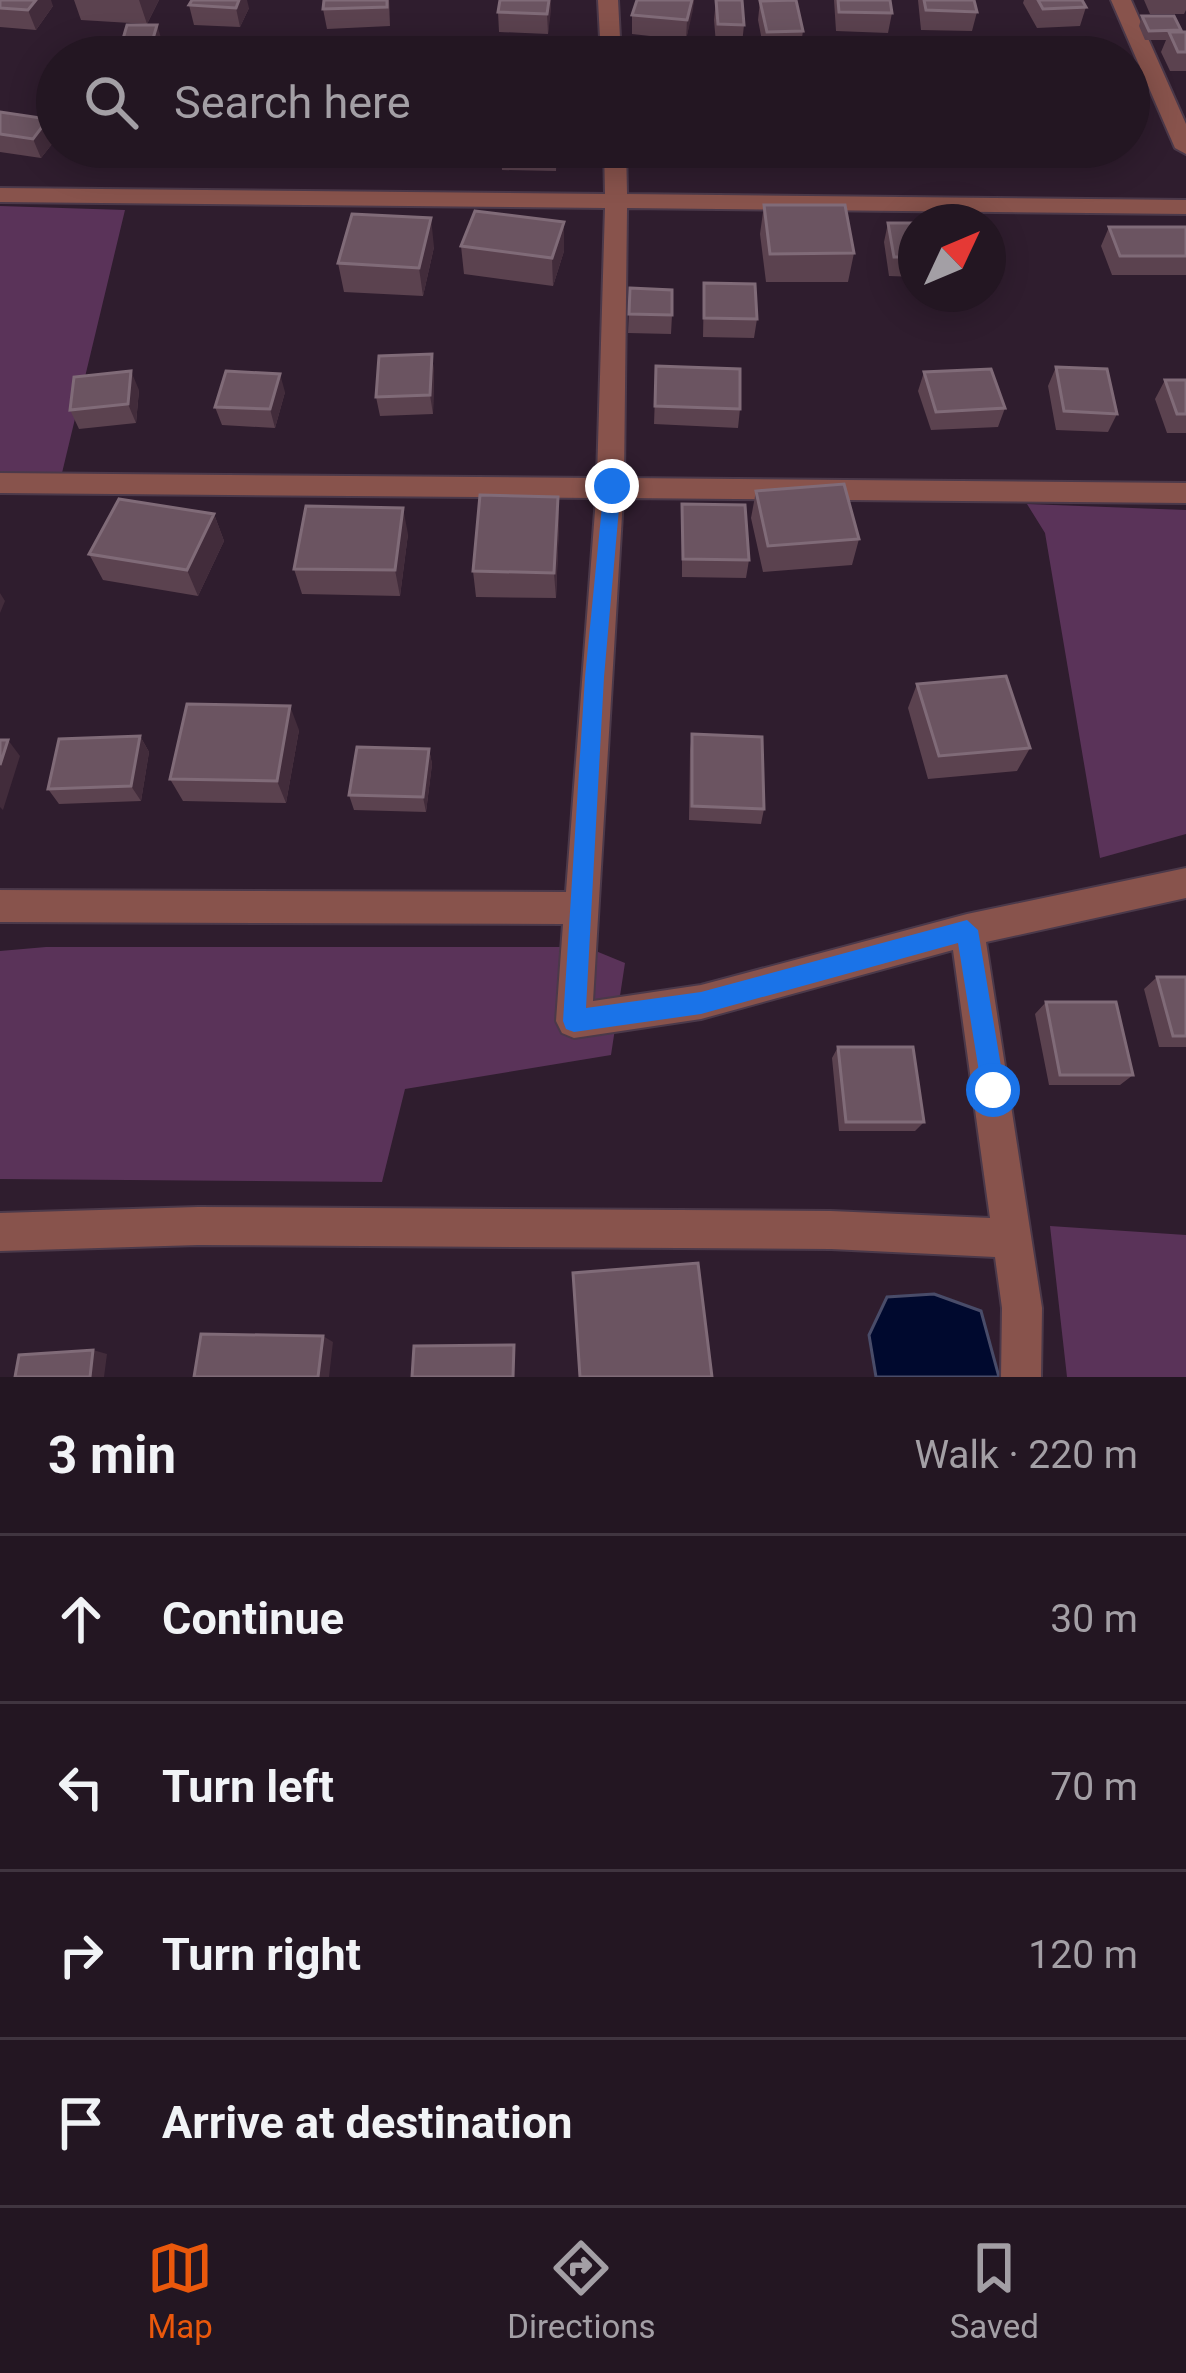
<!DOCTYPE html>
<html lang="en">
<head>
<meta charset="utf-8">
<style>
	body { margin:0; font-family:Roboto,sans-serif; background:#2b1f2a; color:#f1f3f6 }
	.compass { position:absolute; left:898px; top:204px; width:108px; height:108px; border-radius:50%; background:#231622; box-shadow:0 6px 30px #0003; rotate:46deg }
	.stop { position:absolute; width:36px; height:36px; margin:-27px; border:9px solid #1a73e8; border-radius:50%; background:#fff }
	.stop.end { background:#1a73e8; border-color:#fff; box-shadow:0 3px 12px #0008 }
	.list { margin:0; padding:0; list-style:none }
	h2 { display:flex; justify-content:space-between; align-items:center; height:156px; margin:0; padding:0 48px; font-size:51px }
	h2 small { font-size:39px; font-weight:400; color:#a39fa5 }
	.list li { display:grid; grid-template-columns:78px 1fr auto; gap:36px; align-items:center; box-sizing:border-box; height:168px; padding:0 48px; border-top:3px solid #403540 }
	.list b { display:block; font-size:45px; white-space:nowrap }
	.list em { font-size:39px; font-style:normal; color:#a39fa5 }
	.icon { flex:none; width:66px; height:66px; fill:none; stroke:currentColor; stroke-width:2; stroke-linecap:round; stroke-linejoin:round }
	.map { position:relative; flex:none; width:1186px; height:1377px; overflow:hidden }
	.search { position:absolute; background:#231622; box-shadow:0 6px 30px #0003; left:36px; right:36px; top:36px; height:132px; display:flex; align-items:center; gap:30px; box-sizing:border-box; padding:0 42px; border-radius:66px; color:#a39fa5; font-size:45px }
	.sheet { height:828px; background:#231622 }
	nav { display:flex; justify-content:space-around; align-items:center; box-sizing:border-box; height:168px; border-top:3px solid #403540; background:#231622; font-size:33px; color:#a39fa5 }
	nav a { display:grid; justify-items:center; gap:6px }
	nav .on { color:#ea580c }
	.map>svg:first-child { display:block }
	.green { fill:#5a3359 }
	.water { fill:#00092e; stroke:#494c69; stroke-width:3 }
	.lines { fill:none; stroke-linecap:round; stroke-linejoin:round }
	.minor-casing { stroke:#4b394a; stroke-width:4 }
	.minor { fill:#88534c; fill-rule:evenodd }
	.wall { fill:#5b424f }
	.shaded-wall { fill:#422c3b }
	.building { fill:#6b5461; stroke:#806b78; stroke-width:3 }
	.route { fill:#1a73e8 }
</style>
</head>
<body>
<div class="map">
<svg width="1186" height="1377" viewBox="0 0 1186 1377">
	<rect width="100%" height="100%" fill="#2f1d2e"/>
	<path class="green" d="M0,206L125,210L62,473L0,474Z
		M1027,504L1186,510V834L1100,858L1045,533Z
		M46,947H586L625,963L611,1055L405,1089L382,1182L0,1179V951Z
		M1050,1226L1186,1235V1377H1067Z"/>
	<path class="water" d="M934,1294L981,1311L999,1377H876L869,1335L887,1297Z"/>
	<g class="lines">
		<g class="minor-casing">
			<path id="minor" d="M598,0H618L621,57H601Z
				M1111,0H1131L1186,124V154L1175,148Z
				M604,147H626L627,194L1186,200V214L627,208L624,478L1186,483V503L623,498L593,1001L701,985L967,914L1186,868V898L986,942L1042,1308L1041,1377H1001L1002,1308L995,1257L831,1249L198,1245L0,1251V1213L198,1207L831,1211L990,1218L953,950L701,1019L574,1038L562,1033L556,1021L563,924L0,922V890L566,892L596,498L0,493V473L597,478L605,208L0,202V188L605,194Z"/>
		</g>
		<use href="#minor" class="minor"/>
	</g>
	<path class="wall" d="M0,0L53,6L36,30L0,27Z
		M74,0H159L147,24L81,20Z
		M324,0H389L390,26L327,29L323,9Z
		M500,0H551L548,34L499,32L498,12Z
		M637,0H694L686,40L632,34V15Z
		M716,0L744,25L742,44H716L714,20Z
		M834,0H890L892,13L888,33L836,31Z
		M918,0H974L977,12L972,31L921,30Z
		M1024,0H1082L1086,7L1080,26L1037,28L1023,3Z
		M1144,0H1186V10L1184,14H1150Z
		M760,1L803,31L800,51H764L758,20Z
		M189,5L249,8L240,27L194,25Z
		M1142,16L1181,30L1180,32H1186V71H1170L1161,52L1166,40H1145L1139,26Z
		M163,44L159,57H122L120,49Z
		M0,112L48,119L56,139L41,158L0,152Z
		M198,147H268L261,167L203,164Z
		M501,147H557L556,171L502,170Z
		M639,147H696L692,166L638,160Z
		M858,147H906L903,158L860,159Z
		M957,147H1021L1017,158L961,159Z
		M764,205L854,253L848,282H766L760,234Z
		M564,222V251L553,286L464,274L461,246Z
		M888,223H916V277L889,276L884,242Z
		M1109,227H1186V275H1112L1101,246Z
		M434,247L423,296L344,292L338,263Z
		M704,283L757,319L754,338L703,337Z
		M630,288L672,315L671,334L628,333Z
		M432,354L434,373L433,414L380,416L376,397Z
		M656,366L740,409L738,428L654,424Z
		M1056,367L1117,414L1108,432L1056,430L1048,386Z
		M924,372L1005,408L998,427L931,430L918,391Z
		M1165,380H1186V433H1167L1155,399Z
		M139,390L136,423L79,429L70,410Z
		M285,392L275,428L222,425L215,407Z
		M756,491L859,539L852,565L763,572L751,518Z
		M558,497L559,523L556,598L476,597L473,571Z
		M682,504L749,560L746,578L682,577Z
		M214,514L224,541L198,596L103,580L89,554Z
		M408,534L400,596L302,594L294,569Z
		M917,684L1030,748L1017,771L928,779L908,708Z
		M299,730L286,803L183,801L170,779Z
		M692,734L764,809L761,824L689,820L690,750Z
		M140,736L149,752L141,801L59,804L48,789Z
		M429,749L432,764L426,812L354,810L349,795Z
		M1157,977H1186V1047H1159L1144,989Z
		M1046,1002L1133,1075L1120,1085H1049L1035,1014Z
		M838,1047L924,1122L915,1131H839L832,1058Z"/>
	<path class="shaded-wall" d="M36,0H51L53,6L36,30L28,10Z
		M139,0H159L147,24Z
		M239,0H247L249,8L240,27L236,8Z
		M549,0H551V11L548,34L547,14Z
		M692,0H694L693,10L686,40L687,20Z
		M157,25L163,44L159,57H153L150,49Z
		M48,119L56,139L41,158L33,139Z
		M257,147H268L261,167Z
		M431,218L434,247L423,296L419,268Z
		M564,222V251L553,286L552,258Z
		M432,354L434,373L433,414L430,395Z
		M131,371L139,390L136,423L128,404Z
		M280,374L285,392L275,428L270,409Z
		M558,497L559,523L556,598L554,573Z
		M403,508L408,534L400,596L395,570Z
		M214,514L224,541L198,596L187,570Z
		M0,593L5,601L0,613Z
		M290,706L299,730L286,803L277,781Z
		M140,736L149,752L141,801L131,786Z
		M8,740L20,756L3,810L0,807V765Z
		M429,749L432,764L426,812L423,797Z
		M323,1336L333,1342L329,1377H318Z
		M93,1350L107,1354L104,1377H90Z"/>
	<path class="building" d="M0,0H36L28,10L0,8Z
		M192,0H239L236,8L189,5Z
		M324,0H387V7L323,9Z
		M500,0H549L547,14L498,12Z
		M637,0H692L687,20L632,15Z
		M716,0H742L744,25L718,24Z
		M796,0L803,31L767,32L760,1Z
		M838,0H890L892,13L839,12Z
		M924,0H974L977,12L926,10Z
		M1038,0H1082L1086,7L1043,9Z
		M1142,16H1174L1181,30L1149,31Z
		M127,25H157L150,49H120Z
		M1169,32H1186V52H1178Z
		M226,49H261L260,57H223Z
		M177,50L214,54L212,57H173Z
		M0,112L48,119L33,139L0,134Z
		M501,147H556L555,151H501Z
		M764,205H845L854,253L770,254Z
		M475,211L564,222L552,258L461,246Z
		M352,214L431,218L419,268L338,263Z
		M888,223H916V257H894Z
		M1109,227H1186V256H1120Z
		M704,283L755,284L757,319L704,318Z
		M630,288L672,290V315L629,314Z
		M432,354L430,395L376,397L379,356Z
		M656,366L740,369V409L655,406Z
		M1056,367L1107,369L1117,414L1064,411Z
		M991,369L1005,408L936,412L924,372Z
		M131,371L128,404L70,410L74,377Z
		M226,371L280,374L270,409L215,407Z
		M1165,380H1186V414H1177Z
		M844,484L859,539L768,546L756,491Z
		M480,495L558,497L554,573L473,571Z
		M119,499L214,514L187,570L89,554Z
		M682,504L745,505L749,560L683,559Z
		M306,506L403,508L395,570L294,569Z
		M1006,676L1030,748L939,756L917,684Z
		M187,704L290,706L277,781L170,779Z
		M692,734L762,737L764,809L692,806Z
		M140,736L131,786L48,789L59,739Z
		M0,740H8L0,765Z
		M357,747L429,749L423,797L349,795Z
		M1157,977H1186V1036H1173Z
		M1046,1002H1116L1133,1075H1060Z
		M838,1047H913L924,1122H846Z
		M698,1263L712,1377H580L573,1273Z
		M201,1334L323,1336L318,1377H194Z
		M514,1345L513,1377H412L414,1346Z
		M93,1350L90,1377H15L19,1355Z"/>
	<path class="route" d="M612,479L621,486L604,677L586,1008L701,992L967,920L978,930L1005,1090L1002,1098L993,1102L982,1090L958,943L701,1014L574,1032L566,1029L563,1021L585,677L604,486Z"/>
</svg>
<svg class="compass" viewBox="-18 -18 36 36"><path d="M0-13l5 13h-10z" fill="#e53935"/><path d="M0 13l5-13h-10z" fill="#a39fa5"/></svg>
<div class="stop" style="left:993px;top:1090px"></div>
<div class="stop end" style="left:612px;top:486px"></div>
<div class="search"><svg class="icon" aria-label="search" viewBox="0 0 24 24"><circle cx="10" cy="10" r="6"/><path d="M15 15l6 6"/></svg>Search here</div>
</div>
<section class="sheet">
<h2>3 min<small>Walk · 220 m</small></h2>
<ul class="list">
<li><svg class="icon" aria-label="ahead" viewBox="0 0 24 24"><path d="M12 20V5M6 11l6-6 6 6"/></svg><div><b>Continue</b></div><em>30 m</em></li>
<li><svg class="icon" aria-label="left" viewBox="0 0 24 24"><path d="M17 20v-9H6M10 6l-5 5 5 5"/></svg><div><b>Turn left</b></div><em>70 m</em></li>
<li><svg class="icon" aria-label="right" viewBox="0 0 24 24"><path d="M7 20v-9h11M14 6l5 5-5 5"/></svg><div><b>Turn right</b></div><em>120 m</em></li>
<li><svg class="icon" aria-label="arrive" viewBox="0 0 24 24"><path d="M6 21V4h12l-3 4 3 4H6"/></svg><div><b>Arrive at destination</b></div></li>
</ul>
</section>
<nav>
<a class="on"><svg class="icon" aria-label="map" viewBox="0 0 24 24"><path d="M3 6l6-2 6 2 6-2v14l-6 2-6-2-6 2zM9 4v14M15 6v14"/></svg>Map</a>
<a><svg class="icon" aria-label="directions" viewBox="0 0 24 24"><path d="M12 3l9 9-9 9-9-9zM9 14v-3h6M13 9l2 2-2 2"/></svg>Directions</a>
<a><svg class="icon" aria-label="saved" viewBox="0 0 24 24"><path d="M7 4h10v16l-5-4-5 4z"/></svg>Saved</a>
</nav>
</body>
</html>
